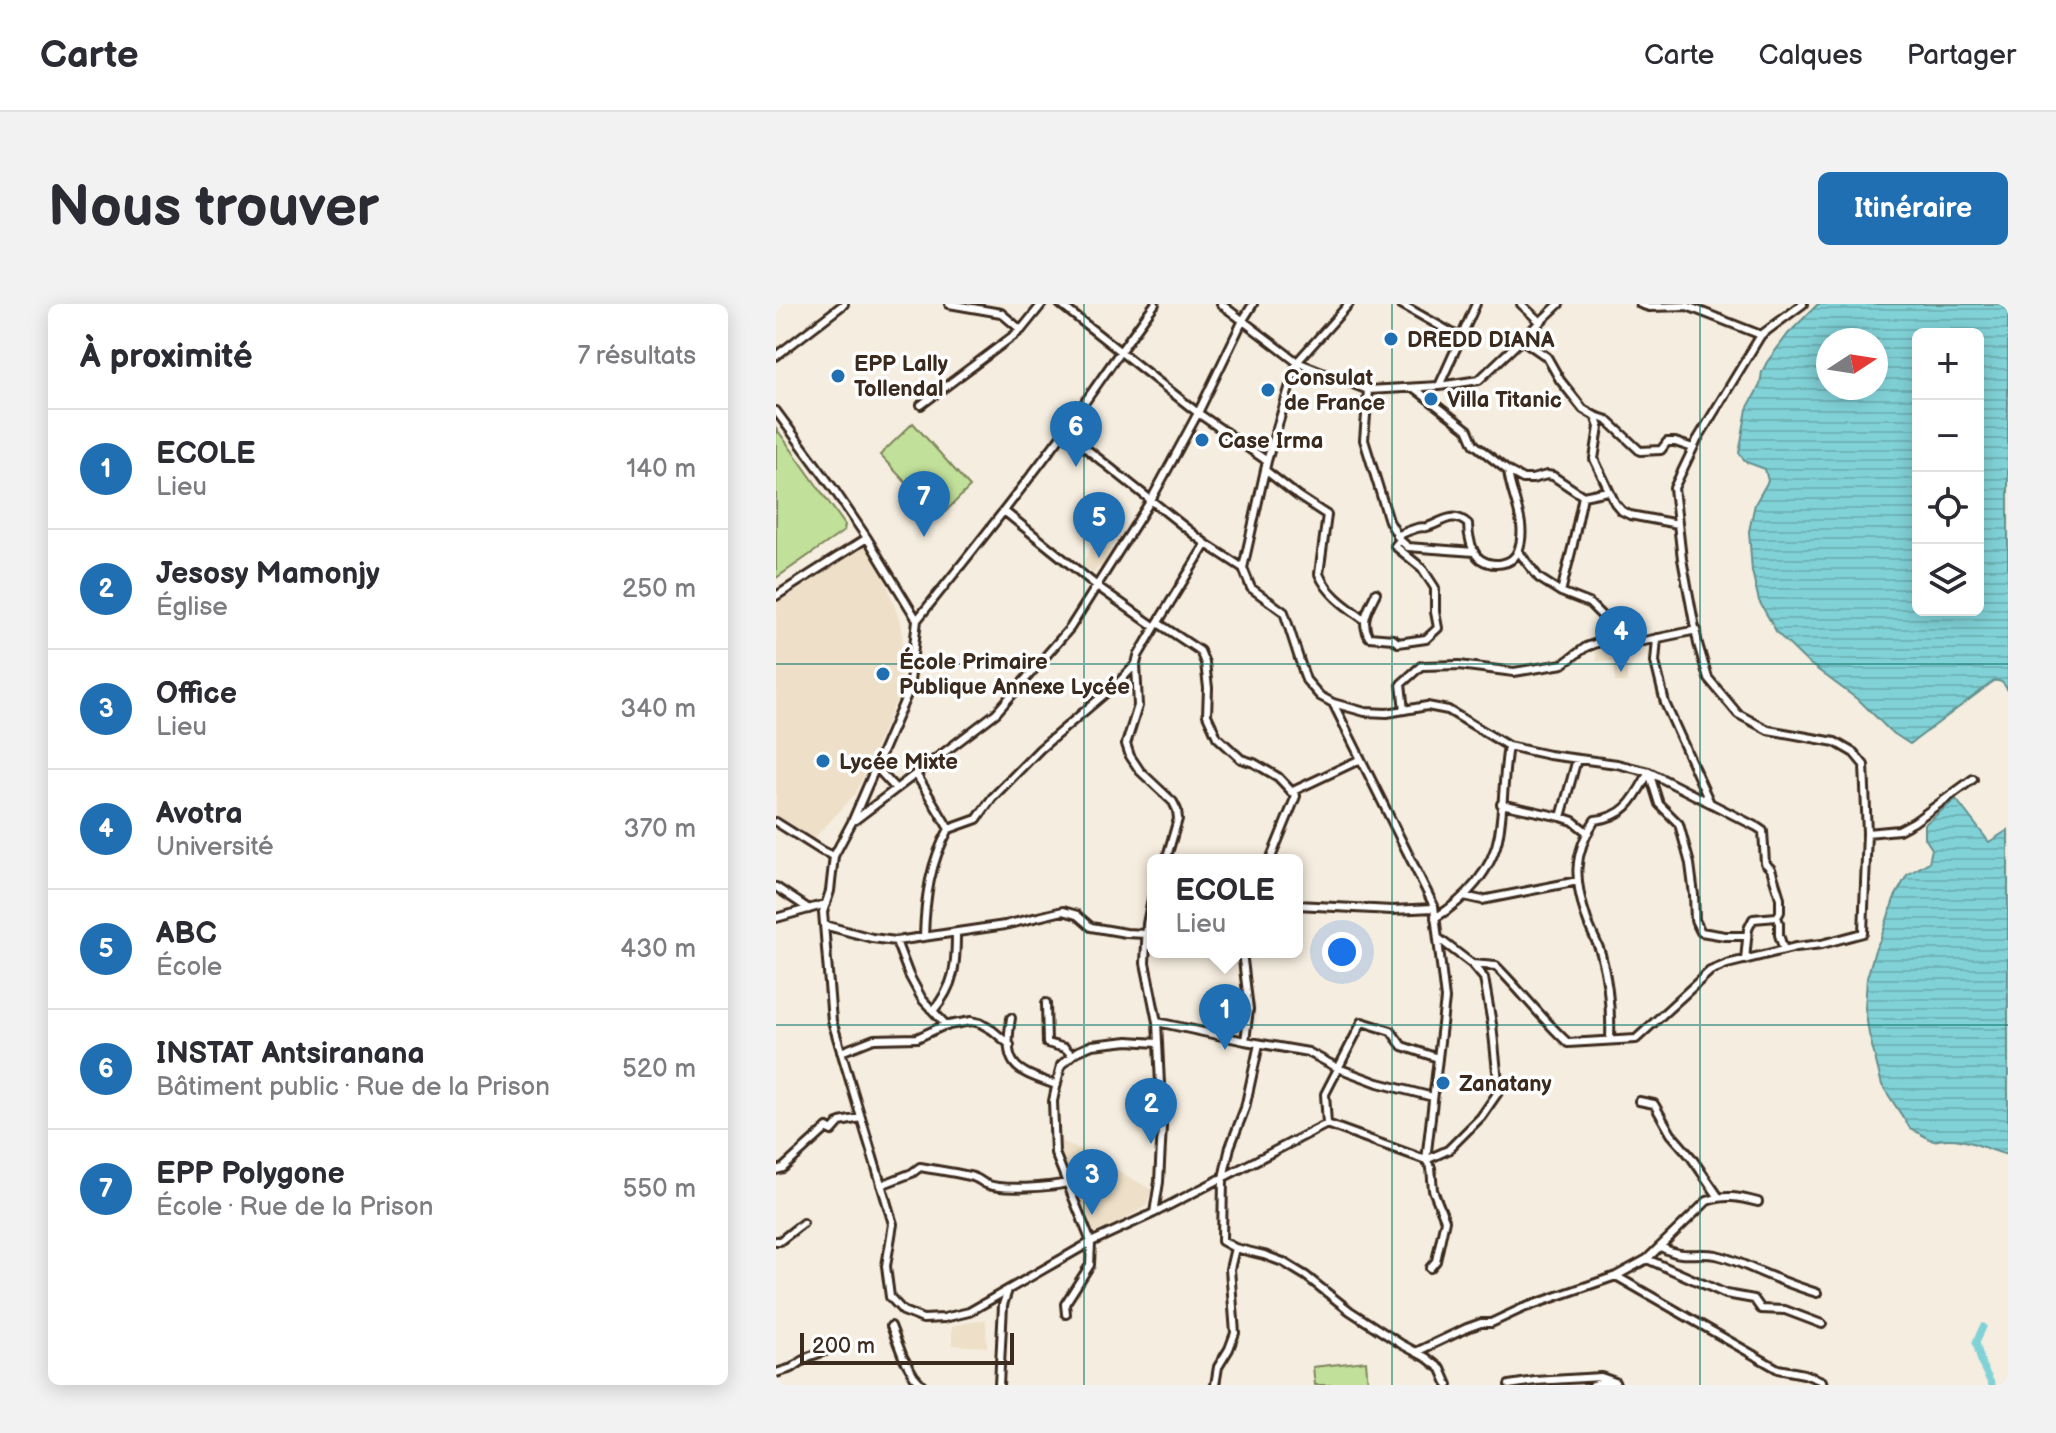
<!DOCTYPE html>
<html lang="fr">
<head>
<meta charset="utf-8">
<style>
	body { margin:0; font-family:"Balsamiq Sans",sans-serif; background:#f2f2f3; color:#2b2b33 }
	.controls { position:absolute; right:24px; top:24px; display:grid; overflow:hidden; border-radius:12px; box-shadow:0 4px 20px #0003 }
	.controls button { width:72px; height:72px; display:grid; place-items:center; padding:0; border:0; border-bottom:2px solid #e1e1e2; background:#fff; color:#2b2b33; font:40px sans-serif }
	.compass { position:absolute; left:1040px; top:24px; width:72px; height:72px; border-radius:50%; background:#fff; box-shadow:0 4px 20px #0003; rotate:78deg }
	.scale { position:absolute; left:24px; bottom:20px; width:214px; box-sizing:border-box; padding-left:8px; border:4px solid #3b2a1e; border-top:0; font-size:22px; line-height:28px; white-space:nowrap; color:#3b2a1e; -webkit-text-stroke:6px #fff; paint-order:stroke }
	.you { position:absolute; left:566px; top:648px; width:28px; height:28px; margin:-20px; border:6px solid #fff; border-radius:50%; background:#1a73e8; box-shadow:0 0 0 12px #1a73e833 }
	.badge { display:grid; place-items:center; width:52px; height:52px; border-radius:50%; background:#1f6fb2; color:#fff; font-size:26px; font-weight:700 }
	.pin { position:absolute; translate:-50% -66px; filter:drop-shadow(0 2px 4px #0008) }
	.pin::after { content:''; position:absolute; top:42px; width:28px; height:24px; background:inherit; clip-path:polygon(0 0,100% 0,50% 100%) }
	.popup { position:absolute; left:371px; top:550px; width:156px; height:104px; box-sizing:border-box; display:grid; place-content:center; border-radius:12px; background:#fff; filter:drop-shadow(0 2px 6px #0005); font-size:26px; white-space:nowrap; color:#7c7c81 }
	.popup b { font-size:30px; color:#2b2b33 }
	.popup::after { content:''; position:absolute; left:50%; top:100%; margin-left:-16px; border:16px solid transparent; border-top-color:#fff }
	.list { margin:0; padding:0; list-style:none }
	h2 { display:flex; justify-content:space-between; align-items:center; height:104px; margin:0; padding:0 32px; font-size:34px }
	h2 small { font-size:26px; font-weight:400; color:#7c7c81 }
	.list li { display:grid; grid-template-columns:52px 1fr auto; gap:24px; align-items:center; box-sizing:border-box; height:120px; padding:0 32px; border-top:2px solid #e1e1e2 }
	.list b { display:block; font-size:30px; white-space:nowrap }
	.list p { margin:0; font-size:26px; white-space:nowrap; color:#7c7c81 }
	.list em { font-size:26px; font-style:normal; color:#7c7c81 }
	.icon { flex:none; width:44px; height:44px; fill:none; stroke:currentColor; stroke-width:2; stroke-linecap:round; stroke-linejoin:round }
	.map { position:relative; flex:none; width:1232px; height:1081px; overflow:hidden; border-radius:12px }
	header { display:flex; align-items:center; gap:48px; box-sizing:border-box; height:112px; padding:0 40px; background:#fff; border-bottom:2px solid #e1e1e2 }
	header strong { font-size:38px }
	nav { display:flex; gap:44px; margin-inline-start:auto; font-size:28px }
	.intro { display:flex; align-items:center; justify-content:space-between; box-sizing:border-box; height:192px; padding:0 48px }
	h1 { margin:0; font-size:56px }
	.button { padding:20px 36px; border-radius:12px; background:#1f6fb2; color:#fff; font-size:28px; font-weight:700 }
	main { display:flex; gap:48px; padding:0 48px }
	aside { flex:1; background:#fff; border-radius:12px; box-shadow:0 4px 20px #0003 }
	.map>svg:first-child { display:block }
	.built { fill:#eee0c8 }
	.pitch { fill:#c1e099; stroke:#7e855c; stroke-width:2 }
	.water { fill:url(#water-rules); stroke:#648f8d; stroke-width:2; fill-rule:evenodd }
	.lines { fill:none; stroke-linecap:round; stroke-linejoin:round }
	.canal { stroke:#80d2d7; stroke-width:7 }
	.minor-casing { stroke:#3b2a1e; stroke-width:12 }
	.minor { stroke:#fff; stroke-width:6 }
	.grid { fill:none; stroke:#0f766e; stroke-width:2; stroke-opacity:0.55 }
	.poi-dot { fill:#1f6fb2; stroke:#fff; stroke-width:3 }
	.labels { text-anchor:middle; stroke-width:7; stroke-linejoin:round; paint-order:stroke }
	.poi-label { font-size:22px; font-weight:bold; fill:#3b2a1e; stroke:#fff; text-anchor:start }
</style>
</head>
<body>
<header>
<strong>Carte</strong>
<nav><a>Carte</a><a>Calques</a><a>Partager</a></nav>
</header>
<div class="intro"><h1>Nous trouver</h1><a class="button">Itinéraire</a></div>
<main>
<aside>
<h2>À proximité<small>7 résultats</small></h2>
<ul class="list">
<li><span class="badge">1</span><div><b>ECOLE</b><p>Lieu</p></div><em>140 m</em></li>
<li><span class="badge">2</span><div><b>Jesosy Mamonjy</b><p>Église</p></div><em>250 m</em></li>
<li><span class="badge">3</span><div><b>Office</b><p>Lieu</p></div><em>340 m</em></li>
<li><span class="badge">4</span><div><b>Avotra</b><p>Université</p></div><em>370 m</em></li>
<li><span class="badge">5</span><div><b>ABC</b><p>École</p></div><em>430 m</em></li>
<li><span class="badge">6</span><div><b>INSTAT Antsiranana</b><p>Bâtiment public · Rue de la Prison</p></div><em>520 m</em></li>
<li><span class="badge">7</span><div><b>EPP Polygone</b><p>École · Rue de la Prison</p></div><em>550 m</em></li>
</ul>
</aside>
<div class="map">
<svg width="1232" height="1081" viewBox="0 0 1232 1081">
	<defs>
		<pattern id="water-rules" width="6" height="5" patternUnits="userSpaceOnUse" patternTransform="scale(2)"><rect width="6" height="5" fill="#80d2d7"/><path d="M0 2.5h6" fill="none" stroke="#70b4b8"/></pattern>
	</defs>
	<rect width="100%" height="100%" fill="#f5eddf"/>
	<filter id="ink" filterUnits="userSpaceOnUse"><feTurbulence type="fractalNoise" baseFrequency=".0125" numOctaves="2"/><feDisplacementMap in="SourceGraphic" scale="16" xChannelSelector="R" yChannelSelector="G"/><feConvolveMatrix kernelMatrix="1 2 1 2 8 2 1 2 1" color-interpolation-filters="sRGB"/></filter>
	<g filter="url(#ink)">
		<path class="built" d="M320,236L337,246L336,250L338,251L328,267L322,263L318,269L305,261Z
			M85,238L106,267L126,323L127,353L124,387L80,489L35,538L0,515V298Z
			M820,347H851V378H839V357H820Z
			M282,836L306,846L376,886L370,902L340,920L318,929L311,919L282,844Z
			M210,1015L211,1043L176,1041V1022Z"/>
		<path class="pitch" d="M137,119L194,183L163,214L104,151Z
			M0,124L69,221L68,227L0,274Z
			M590,1057L592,1081H539L537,1063Z"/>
		<path class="water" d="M1042,0H1232V387C1228,380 1226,376 1218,377L1134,440L1114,427L1085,398L1030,357L1001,329L983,297L976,267L973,227L979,200L992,177L989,165L970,158L963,149L971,105L984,81L986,68L991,58L1012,30ZM1142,30H1202V306H1142ZM1052,36H1100V84H1052Z
			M1180,495L1213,538L1232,526V851C1204,844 1188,830 1157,837L1134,824L1106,781L1093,730L1089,704L1091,674L1099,646L1105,634L1118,595L1131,571L1153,558L1156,545L1149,534V520Z"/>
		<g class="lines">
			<path class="canal" d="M1207,1023L1200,1038L1206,1061L1216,1081"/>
			<g class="minor-casing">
				<path id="minor" d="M173,0L225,9L245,26
					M284,0L422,109L491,157
					M445,0L521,58L592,86L663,82L703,76L783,0
					M625,0L685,34
					M745,0L764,18
					M864,0L873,3L911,2L985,31
					M745,35L771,53L784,76L807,105L819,112L831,116L864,147L885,146L891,138H899L917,144
					M0,52L68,0
					M663,82L700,0
					M638,84L692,126L698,140L732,167L747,175H756L771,171L777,172L807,192L797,240L785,288L813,299L828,314L848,338
					M592,86L588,136L613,217L624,236L632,243L698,248
					M145,101L245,26L266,0
					M0,107L57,184L91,234L141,316
					M819,112L823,123L818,155L839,199L846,207L854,211L902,220
					M288,127L430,240L467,264
					M489,166L522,192L551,211L543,270C552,291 571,303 589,316
					M807,192L832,187
					M228,207L321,282L379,323
					M621,232C627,229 634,226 641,224C650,222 645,225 654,222C668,217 677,207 692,220C692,230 695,248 704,255C716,263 736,262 742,247C753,220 735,194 732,167
					M742,247L763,274L785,288
					M600,289C592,305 584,317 593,333L617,335L622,339L650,335L662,324L659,308V284L646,264L619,242L624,236
					M0,292L91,234
					M141,316L133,386L76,518L58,552L54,587L47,608L56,717L117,920L110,962L114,993L127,1007L147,1015L168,1014L193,1008L315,938L378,909L551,820L650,856L669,695L658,602L557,399L544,392L530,376L508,308L475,284L467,264L491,157L521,58L573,0
					M141,316C191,254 240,193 287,129C318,86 347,42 379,0
					M382,319L424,347L429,359L432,384L431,411L441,433L465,455L478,459L502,473L520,492L494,556
					M881,334L879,358L889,399L934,499
					M557,399L589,408L611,409L651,402L672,406L732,442L773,451L841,460L873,468L981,523L987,527L989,559L995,565L1004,594V608L1001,613L1003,619V631L1008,646
					M628,406L625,380L645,362L683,361L738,368L787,360L810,343L832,335L848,338L868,337L921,326
					M100,463L120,485
					M873,468L883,500L903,520L914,560L918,591L919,616L925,628L949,632H971
					M140,470L173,525L201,515L216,494L264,445L344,377L360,360
					M515,488L585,455
					M725,500L785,513L797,517L812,529
					M785,513L801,455
					M79,516L220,409L294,324L375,196L422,109L467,16L477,0
					M0,518L46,547L58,552
					M1091,529L1123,526L1138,518L1197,475
					M390,556L402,515L401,506L397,498L364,467L354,452L350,440L362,402L360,360L362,352L379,323L430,240
					M0,583L33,605
					M377,590L371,620L369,659L381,718L386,822L383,878L378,909
					M688,592L706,596L802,577
					M521,601L616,606L658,604
					M0,614L50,600
					M659,614C689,596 717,566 723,530C728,501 727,471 732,442
					M48,621L96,634L120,637L229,621L287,607L301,611L315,623L350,629L370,630
					M148,633C149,595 154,558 173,525
					M120,637L133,671L146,695L171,722
					M466,648L473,705L469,737
					M969,656L972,625L977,615L1001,613
					M696,660L720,662C745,687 766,715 792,739L860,735L934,667L951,660L1020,643L1046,640L1087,629L1091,529L1088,461L1078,449L1059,438L992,426L962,410L932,374L922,340L906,255L898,184L921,136L985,31L1027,0
					M270,699L271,739L289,744L296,751
					M157,707C179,681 180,661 180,629
					M235,714C227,763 238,766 280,781
					M381,718L469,737L532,748L562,764L602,779L657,793
					M834,736C835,707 833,679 825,650C822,639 815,628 811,616C798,577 796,551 819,516C851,513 859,493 873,468
					M65,748L98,735L141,734L167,722L195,717L204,719L216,726L234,741
					M863,797L878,800L895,830L915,853L942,892
					M551,820L549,790L586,718L615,727L626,742L662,754
					M0,866L7,864L51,824L56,827L64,818L85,814
					M105,881L136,869L144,863C160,866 177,868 193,872C201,873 204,877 210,880C226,887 274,883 291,879
					M0,937H4L27,919
					M885,943C909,956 917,947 940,951C954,954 968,961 982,967C1001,975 1021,983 1041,989
					M459,944L488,951L507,958L530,972L574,1007L625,1040L651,1054L665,1065L672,1081
					M871,955L950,990L978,995L985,1005L1009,1006L1046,1020
					M654,964L660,957L669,916L657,886L655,864L650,856L672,846L705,813L723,787L716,720L708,674L696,660L662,634
					M840,972L1002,1065L1028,1070L1046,1077L1047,1081
					M290,1010L289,1000L314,961L315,938L279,849L277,797L285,761L300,748L316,741L352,737L381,739
					M115,1022L127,1053L138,1072L146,1081
					M640,1048L691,1024L705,1019H715L747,1004L840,972L871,955L931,897C949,890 963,893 982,898
					M0,1069L16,1064L32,1053L60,1043
					M223,1081L227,1001L232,986
					M439,1081L442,1063L453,1045L459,1029L454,965L459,944L446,937L447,874L454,843L469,804L483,740
					M733,1081L759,1077L825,1073L839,1078L840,1081
					M817,1081L827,1078L834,1081"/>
			</g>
			<use href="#minor" class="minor"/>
		</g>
	</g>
	<path class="grid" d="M308,0V1081M616,0V1081M924,0V1081M0,360H1232M0,721H1232"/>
	<g class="poi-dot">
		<circle cx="615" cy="35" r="8"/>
		<circle cx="62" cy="72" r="8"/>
		<circle cx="492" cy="86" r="8"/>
		<circle cx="655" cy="95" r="8"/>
		<circle cx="426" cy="136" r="8"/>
		<circle cx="107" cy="370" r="8"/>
		<circle cx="47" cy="457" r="8"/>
		<circle cx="667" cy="779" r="8"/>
	</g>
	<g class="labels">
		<g class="poi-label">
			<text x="631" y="43">DREDD DIANA</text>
			<text x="78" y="67">EPP Lally<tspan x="78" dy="25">Tollendal</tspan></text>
			<text x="508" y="81">Consulat<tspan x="508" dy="25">de France</tspan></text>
			<text x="671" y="103">Villa Titanic</text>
			<text x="442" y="144">Case Irma</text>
			<text x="123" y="365">École Primaire<tspan x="123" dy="25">Publique Annexe Lycée</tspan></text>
			<text x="63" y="465">Lycée Mixte</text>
			<text x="683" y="787">Zanatany</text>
		</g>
	</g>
</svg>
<div class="controls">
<button>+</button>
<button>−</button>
<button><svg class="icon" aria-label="locate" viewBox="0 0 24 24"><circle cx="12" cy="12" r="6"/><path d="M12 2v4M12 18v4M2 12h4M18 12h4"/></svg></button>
<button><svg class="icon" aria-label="layers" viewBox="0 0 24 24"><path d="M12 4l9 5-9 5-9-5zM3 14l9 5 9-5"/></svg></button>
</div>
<svg class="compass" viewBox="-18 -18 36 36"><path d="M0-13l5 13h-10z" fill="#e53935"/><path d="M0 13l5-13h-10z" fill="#7c7c81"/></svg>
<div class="scale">200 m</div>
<div class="you"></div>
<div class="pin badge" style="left:449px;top:746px">1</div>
<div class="popup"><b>ECOLE</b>Lieu</div>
<div class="pin badge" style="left:375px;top:840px">2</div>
<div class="pin badge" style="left:316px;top:911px">3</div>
<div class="pin badge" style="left:845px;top:368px">4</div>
<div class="pin badge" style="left:323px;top:254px">5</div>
<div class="pin badge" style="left:300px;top:163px">6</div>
<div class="pin badge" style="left:148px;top:233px">7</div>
</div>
</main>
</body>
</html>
